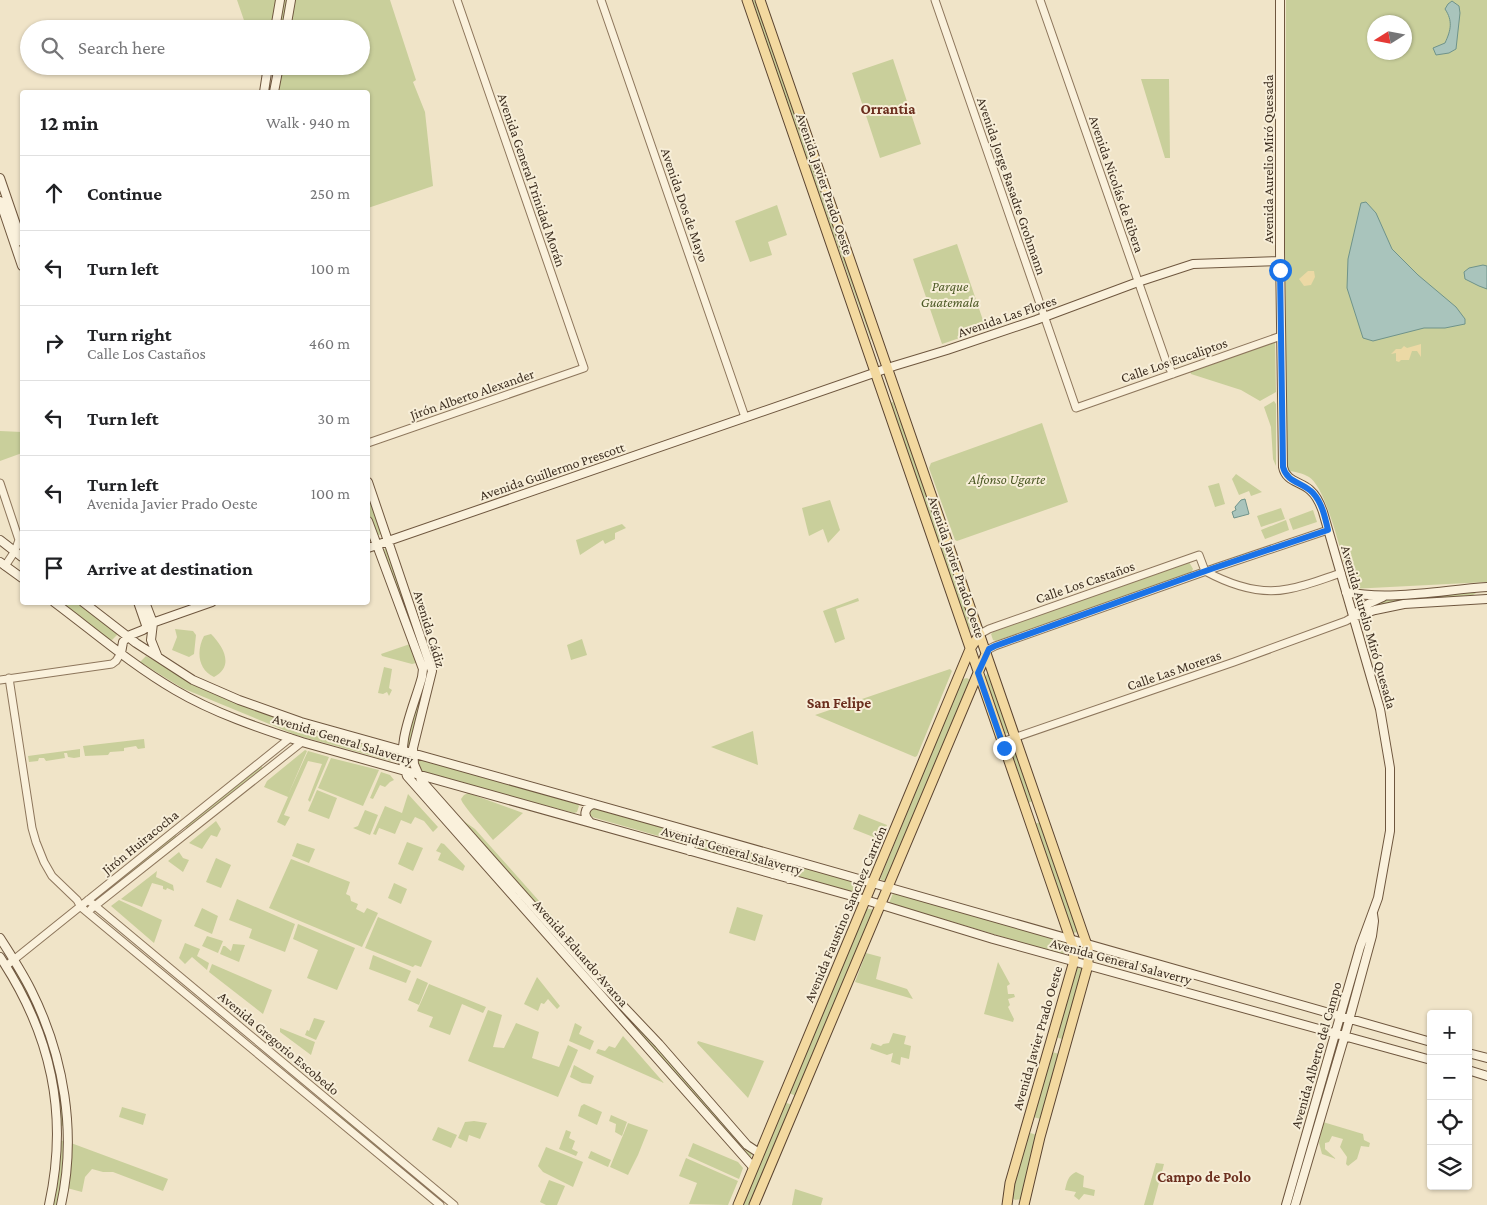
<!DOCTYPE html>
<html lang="en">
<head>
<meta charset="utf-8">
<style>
	body { margin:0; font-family:"Crimson Pro",serif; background:#f2f2f2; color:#202124 }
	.controls { position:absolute; right:15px; bottom:15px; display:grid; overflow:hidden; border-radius:5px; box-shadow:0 1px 4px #0004 }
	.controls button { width:45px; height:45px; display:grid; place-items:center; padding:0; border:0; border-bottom:1px solid #e0e0e0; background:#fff; color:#202124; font:25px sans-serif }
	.compass { position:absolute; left:1367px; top:15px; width:45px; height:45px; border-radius:50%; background:#fff; box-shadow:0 1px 4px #0004; rotate:259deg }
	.stop { position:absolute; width:15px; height:15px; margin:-11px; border:4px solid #1a73e8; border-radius:50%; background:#fff }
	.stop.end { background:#1a73e8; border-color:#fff; box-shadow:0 1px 5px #0008 }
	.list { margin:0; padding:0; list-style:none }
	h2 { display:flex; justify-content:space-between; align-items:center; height:65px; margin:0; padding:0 20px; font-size:21px }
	h2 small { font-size:16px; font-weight:400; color:#757577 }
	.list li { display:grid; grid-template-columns:32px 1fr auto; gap:15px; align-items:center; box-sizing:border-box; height:75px; padding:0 20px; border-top:1px solid #e0e0e0 }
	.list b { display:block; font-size:19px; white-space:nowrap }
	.list p { margin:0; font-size:16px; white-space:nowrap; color:#757577 }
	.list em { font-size:16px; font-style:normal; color:#757577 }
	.icon { flex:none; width:28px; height:28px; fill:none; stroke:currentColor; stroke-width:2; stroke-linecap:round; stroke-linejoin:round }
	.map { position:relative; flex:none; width:1487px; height:1205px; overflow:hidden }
	.search { position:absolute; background:#fff; box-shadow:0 1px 4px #0004; left:20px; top:20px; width:350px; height:55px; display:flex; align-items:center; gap:12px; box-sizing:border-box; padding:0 18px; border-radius:28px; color:#757577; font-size:19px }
	.panel { position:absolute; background:#fff; box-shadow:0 1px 4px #0004; left:20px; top:90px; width:350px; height:515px; border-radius:5px }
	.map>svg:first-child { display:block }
	.green { fill:#c9cf9b; fill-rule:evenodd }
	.sand { fill:#ecd9a5 }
	.water { fill:#a9c4bc; stroke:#6f938a }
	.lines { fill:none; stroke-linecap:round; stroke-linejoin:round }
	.tertiary-casing { stroke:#8d765c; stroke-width:9 }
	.secondary-casing { stroke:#6f573f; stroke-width:10 }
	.primary-casing { stroke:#5b4430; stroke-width:11 }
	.tertiary { stroke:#faf1dc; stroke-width:7 }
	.secondary { stroke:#faf1dc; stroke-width:8 }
	.primary { stroke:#f3d9a0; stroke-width:9 }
	.route { stroke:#1a73e8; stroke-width:6 }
	.labels { text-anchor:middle; stroke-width:4; stroke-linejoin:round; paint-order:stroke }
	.street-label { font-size:14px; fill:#3d2e20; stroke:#f7eed8 }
	.park-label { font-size:14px; font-style:italic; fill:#4d5a26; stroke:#f7eed8 }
	.neighbourhood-label { font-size:15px; font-weight:bold; fill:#6b2e1e; stroke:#f7eed8 }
</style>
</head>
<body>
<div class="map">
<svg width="1487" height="1205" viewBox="0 0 1487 1205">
	<rect width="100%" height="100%" fill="#f0e4c8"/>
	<path class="green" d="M237,0H390L416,80L413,82L425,112L433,186L368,208V92H279L282,71L264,68L262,66H361V29H247Z
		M750,0H754L761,14L874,338L871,340Z
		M1286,0H1487V582L1351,589C1344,566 1328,489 1309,477C1303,473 1294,472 1287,470L1285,243ZM1374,22H1404V52H1374Z
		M893,59L921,144L880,158L852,73Z
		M1141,79H1169L1170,158H1165Z
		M777,205L787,235L768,242L772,255L750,262L735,221Z
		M957,244L986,329L942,344L913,259Z
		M1275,342L1276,392L1260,401L1241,390L1191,374L1190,371Z
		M1274,401L1276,404V466L1273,459L1271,427L1264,407Z
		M893,402L898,417L905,428L972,628L969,630L890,403Z
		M1042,423L1068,502L957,541L955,540L929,468L931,463Z
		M0,431L22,432V453L0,461Z
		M1236,474L1262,492L1251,496L1249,491L1239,495L1232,479Z
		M1219,483L1225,504L1215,507L1208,486Z
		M368,489L381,534L377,536L368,510Z
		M830,500L840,530L828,543L823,529L809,536L802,508Z
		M1281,508L1285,519L1261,527L1257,516Z
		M1313,510L1317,522L1293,530L1289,519Z
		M1286,520L1289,530L1265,539L1261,530Z
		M622,524L626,528L615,533V539L605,544L603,540L580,555L576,540Z
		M387,548L417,633L413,634L383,550Z
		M1189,562L1193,569L1191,573L996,641L993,640L991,634L993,632Z
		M1474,590L1476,593L1473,595L1396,602L1381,606L1380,601L1382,600Z
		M858,598L859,601L836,609L845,639L835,643L823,611Z
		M60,603H78L119,633L111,641Z
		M175,629L193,631L196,635L194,654L189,657L172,650L177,637Z
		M211,634C223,646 235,666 214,677C198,670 196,651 204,636Z
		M582,639L587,655L571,660L567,645Z
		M417,640H419L428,668V678L409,747L407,749L405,746L425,677L415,641Z
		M410,644L416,663L412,664L382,656L381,654Z
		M146,656L189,680L300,724L394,753L391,761L296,735L182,688L140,662Z
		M384,667L392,669L389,688L392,690L389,696L387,692L383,694L378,693Z
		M950,669L952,671L917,756L915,757L815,715Z
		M988,671L1010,732L1002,735L984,681Z
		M967,678L970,680V684L886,882L880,879L961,682L963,679Z
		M753,731L758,765L711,747Z
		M144,739L145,748L138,749L136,746L124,748V751L110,752L108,755L85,756L83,746Z
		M1015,747L1035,800L1028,803L1008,749Z
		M80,749V757L74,758L68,757L67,753H64L65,758L46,761L44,758H39L38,761L29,762L28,756Z
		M305,750L307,751L288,795L308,751L329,757L310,802L308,800L322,764L308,761L284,815L290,817L285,826L277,822L288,797L264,787L267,781Z
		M331,758L379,770L363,806L318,788Z
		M418,759L576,801L579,806L577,812L574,813L423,773L420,768Z
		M261,765L263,769L188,829L184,826Z
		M381,772L390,775L394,780L390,782L385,787L380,785L373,799L370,798Z
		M317,790L337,798L329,819L308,811Z
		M468,793L523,813L493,840C487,832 462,805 461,799L464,795Z
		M408,794L438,827L433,832L424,821L415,817L411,824L401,820L395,834L379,828L376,835L373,834L385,806L402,813Z
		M445,804L458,817L475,829L556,920L553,923Z
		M594,806L686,831L683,843L592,817L589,814L590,809Z
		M365,810L378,815L370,835L353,828L358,826Z
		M859,814L887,825L881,840L853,829Z
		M216,821L221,829L217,837L211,835L202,849L189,843Z
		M1041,822L1079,932L1072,933L1034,824Z
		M175,834L177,838L97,903L93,898Z
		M700,836L777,858L775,869L772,871L697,850Z
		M407,842L423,848L413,871L398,864Z
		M297,843L315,849L309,863L292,856Z
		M441,843L444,844L465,866L463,871L438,860L441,853L436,851Z
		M179,852L183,858L189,860L183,872L168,861Z
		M216,858L231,865L221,888L206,882Z
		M291,859L350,882L346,894L350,896L351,901L358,904L356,909L364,913L367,908L378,913L362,947L269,908Z
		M795,863L861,881L855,894L791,877Z
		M157,871L156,877L173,885L174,891L167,888L166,890L163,889V886L152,883L142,907L121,899Z
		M394,883L407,889L401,904L388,898Z
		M894,891L1068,942L1064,955L889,903Z
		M237,899L295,924L285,952L249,938L252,929L229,920Z
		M119,900L162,920L154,943L111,906Z
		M737,907L763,915L755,941L729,933Z
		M202,908L218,916L212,934L194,926Z
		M865,908L874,910L796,1096L789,1093Z
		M378,917L432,941L421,967L415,965L413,967L365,948Z
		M298,924L355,948L337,990L307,978L318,950L293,939Z
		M207,936L223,941L218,953L202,946Z
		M185,943L200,949L197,956L209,963L207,970L192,957L185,964L179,958Z
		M233,944L245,945L239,962L220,954L223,946H225L231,951Z
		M866,953L881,957L876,979L907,989L913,999L855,982Z
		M373,955L411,971L406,983L369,969Z
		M998,962L1010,984L1007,986L1008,994H1014L1015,997L1008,999L1010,1005L1008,1007L1014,1019L1013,1022L984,1014Z
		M212,964L272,990L263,1014L209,972Z
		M1074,965L1085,968L1066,1037L1062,1039L1056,1037Z
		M15,969C42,1018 61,1069 64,1126L57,1125L46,1054L10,973Z
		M537,977L560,1006L557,1009L548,999L544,1004L541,1003L538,1011L524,1004Z
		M417,978L428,983L419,1005L408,1000Z
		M429,984L486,1007L483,1013L462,1004L450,1035L429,1027L433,1017L417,1011Z
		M621,1007L744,1147L752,1154L749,1160L619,1010Z
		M488,1010L502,1015L493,1047L504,1048L516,1023L539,1032L532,1058L559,1067L568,1045L578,1050L558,1097L468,1061Z
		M314,1018L325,1021L316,1040L305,1035L307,1030L309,1031Z
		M575,1023L582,1027L579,1034L594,1041L590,1050L569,1041Z
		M280,1028L315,1042L311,1055L280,1032Z
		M893,1033L906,1036L904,1044L911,1046L909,1059L901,1057L900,1065L891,1062L893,1053L887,1055L870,1049L872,1043L881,1046L883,1044L889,1043Z
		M623,1036L664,1083L596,1053L598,1049L605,1051L609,1046L615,1048Z
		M698,1041L764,1061L748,1098L697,1043Z
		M1052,1052L1059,1054L1041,1119L1033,1117Z
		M574,1065L594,1076L591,1084L582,1083L570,1077Z
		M784,1102L792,1105L750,1205H741Z
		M584,1104L602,1112L597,1125L578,1116L581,1106Z
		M329,1105L392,1158L391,1162L325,1108Z
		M122,1107L146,1114L143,1125L119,1117Z
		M611,1115L627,1122L622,1136L615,1132L616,1124L609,1121Z
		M474,1121L487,1123L480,1139L469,1135L467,1142L458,1138L465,1122Z
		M1323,1122L1363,1134L1364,1140L1370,1143L1369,1147L1361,1146L1357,1159L1348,1166L1346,1164L1347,1157L1340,1147L1343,1139L1332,1136L1329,1142L1325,1143V1149L1336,1159L1322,1154L1319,1143Z
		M628,1123L648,1130L638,1155L628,1175L610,1167Z
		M438,1127L457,1135L451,1148L432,1140Z
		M566,1130L571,1132L569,1138L575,1141L572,1149L578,1152L576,1156L559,1149Z
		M1027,1132L1037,1135L1022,1199L1015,1200L1010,1196Z
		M58,1140L64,1141L61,1188L58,1205H51Z
		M71,1143L168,1179L163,1191L113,1172H103L92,1169L85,1177L82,1192L67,1188Z
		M693,1143L738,1162L743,1168L739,1179L688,1156Z
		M546,1147L583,1162L573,1187L543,1172L538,1166Z
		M591,1151L611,1160L608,1167L588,1158Z
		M686,1158L738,1181L728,1205L689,1204L697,1183L679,1176Z
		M1156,1163L1164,1164L1153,1205H1144Z
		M1076,1172L1084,1176L1083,1187L1095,1190L1094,1196L1084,1194L1079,1200L1074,1196L1076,1192L1065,1190C1067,1181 1068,1176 1076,1172Z
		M549,1180L565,1186L557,1205H546L540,1202Z
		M795,1189L823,1198L821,1205H792Z"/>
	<path class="sand" d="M1308,271H1314L1315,277L1311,285L1304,286L1299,279Z
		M1421,344V357L1417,351H1412L1409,360H1401L1399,362L1396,361V353L1391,354L1396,349H1401L1404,346L1407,348Z"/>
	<path class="water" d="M1452,1L1459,6L1460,13L1456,49L1449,53L1436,55L1433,48L1445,43C1451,30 1453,21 1445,9L1448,4Z
		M1366,202L1376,213L1392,249L1418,275L1456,307L1465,319V324L1445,328H1424L1373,341L1363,338L1347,288L1348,259L1361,203Z
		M1483,265L1487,266V289L1479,286L1465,279L1464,272L1469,268Z
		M1245,499L1249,514L1234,518L1232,512L1236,510L1235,507L1241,500Z"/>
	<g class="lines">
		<g class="tertiary-casing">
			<path id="tertiary" d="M601,0L745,417
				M935,0L1076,408L1281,336
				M1040,0L1167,364L1173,374
				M368,443L584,368L457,0
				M0,483L19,540L15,551L5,566
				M980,634L989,629L1199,555L1205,571C1229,584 1260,595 1288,589C1306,586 1323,579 1341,573
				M986,654L989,649L995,646L1215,568L1328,530
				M9,678L32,828L36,842L44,862L52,876L77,900L81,907L87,912L440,1205
				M0,680L112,664L116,661L121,653
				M1002,742L1234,662L1346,621L1353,617
				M88,900L454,1205
				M91,909L302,742
				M6,966L290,738"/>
		</g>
		<g class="secondary-casing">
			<path id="secondary" d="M1280,0V252L1283,467C1286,482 1300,481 1310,490C1317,496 1320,503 1323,512L1380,709L1390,768V831L1378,898L1360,947L1286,1205
				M275,29L280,0
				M286,29L291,0
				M264,92L268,66
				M274,92L279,66
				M0,178L22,242
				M0,201L22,266
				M368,482L432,671L413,748L414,764L421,780L604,986L659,1044L747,1145L759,1153
				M368,521L423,669L422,677C414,707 394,746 407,776L753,1167
				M0,540L22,557
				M368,548L894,366L947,350L1036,320L1138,282L1193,264L1280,261
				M0,562L22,578
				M1346,592C1390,601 1442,590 1487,587
				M54,602C94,632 132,665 175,690C214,713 259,728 302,742L859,898L993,939L1431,1060
				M83,602L136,643L193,680L239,700L301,722L676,827L1431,1042
				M138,602L147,628
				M145,602L153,623L151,640L157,655
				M1355,614L1368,604L1383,597
				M1353,617L1375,610L1404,604L1487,599
				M121,653L123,642L128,636L143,630L155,622L212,602
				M590,822C583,816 584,808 593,804
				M690,851L693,832
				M773,874L777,872L781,866L779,857
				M789,879C785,872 786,865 792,861
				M0,938C11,955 22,972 31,990C64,1056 77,1133 61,1205
				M0,957C51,1034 69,1114 49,1205
				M1468,1053L1487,1058
				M1468,1070L1487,1076
				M1295,1205L1345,1035L1372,936L1374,921L1373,914"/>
		</g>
		<g class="primary-casing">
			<path id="primary" d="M747,0L1073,947L1074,961L1010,1183L1007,1205
				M760,0L1088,948V965L1040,1137L1024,1205
				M738,1205L970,649L980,634
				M754,1205L986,654"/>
		</g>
		<use href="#tertiary" class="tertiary"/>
		<use href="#secondary" class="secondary"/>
		<use href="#primary" class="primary"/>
	</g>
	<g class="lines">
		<path class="route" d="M1004,748L978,673L989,649L995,646L1214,568L1328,530C1325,517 1322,503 1313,493C1303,482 1287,483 1283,467L1280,270"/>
	</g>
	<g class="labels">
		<g class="street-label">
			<text transform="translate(1268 159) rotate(-90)" y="5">Avenida Aurelio Miró Quesada</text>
			<text transform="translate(532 180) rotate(71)" y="5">Avenida General Trinidad Morán</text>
			<text transform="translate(825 184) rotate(71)" y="5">Avenida Javier Prado Oeste</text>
			<text transform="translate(1117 184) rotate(71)" y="5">Avenida Nicolás de Ribera</text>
			<text transform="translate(1012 186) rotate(71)" y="5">Avenida Jorge Basadre Grohmann</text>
			<text transform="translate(685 205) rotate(71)" y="5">Avenida Dos de Mayo</text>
			<text transform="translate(1007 316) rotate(-19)" y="5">Avenida Las Flores</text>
			<text transform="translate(1174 360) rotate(-19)" y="5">Calle Los Eucaliptos</text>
			<text transform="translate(472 394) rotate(-19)" y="5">Jirón Alberto Alexander</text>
			<text transform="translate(552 471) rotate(-19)" y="5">Avenida Guillermo Prescott</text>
			<text transform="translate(957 567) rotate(71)" y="5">Avenida Javier Prado Oeste</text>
			<text transform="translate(1085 582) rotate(-19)" y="5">Calle Los Castaños</text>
			<text transform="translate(1369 627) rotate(74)" y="5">Avenida Aurelio Miró Quesada</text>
			<text transform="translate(430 629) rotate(73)" y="5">Avenida Cádiz</text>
			<text transform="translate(1174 670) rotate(-19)" y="5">Calle Las Moreras</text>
			<text transform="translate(343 739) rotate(17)" y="5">Avenida General Salaverry</text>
			<text transform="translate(140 842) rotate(-39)" y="5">Jirón Huiracocha</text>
			<text transform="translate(732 850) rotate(16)" y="5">Avenida General Salaverry</text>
			<text transform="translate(845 914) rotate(-67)" y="5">Avenida Faustino Sanchez Carrión</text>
			<text transform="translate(581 953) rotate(49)" y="5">Avenida Eduardo Avaroa</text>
			<text transform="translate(1121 961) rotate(15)" y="5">Avenida General Salaverry</text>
			<text transform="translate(1037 1038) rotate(-74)" y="5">Avenida Javier Prado Oeste</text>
			<text transform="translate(279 1043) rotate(40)" y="5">Avenida Gregorio Escobedo</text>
			<text transform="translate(1316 1055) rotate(-74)" y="5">Avenida Alberto del Campo</text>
		</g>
		<g class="park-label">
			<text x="950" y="291">Parque<tspan x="950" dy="16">Guatemala</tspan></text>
			<text x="1007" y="484">Alfonso Ugarte</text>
		</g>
		<g class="neighbourhood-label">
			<text x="888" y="114">Orrantia</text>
			<text x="839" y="708">San Felipe</text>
			<text x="1204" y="1182">Campo de Polo</text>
		</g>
	</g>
</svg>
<div class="controls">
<button>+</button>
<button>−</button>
<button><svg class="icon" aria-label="locate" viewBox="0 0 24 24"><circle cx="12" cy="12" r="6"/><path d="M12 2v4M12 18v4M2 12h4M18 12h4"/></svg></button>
<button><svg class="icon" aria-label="layers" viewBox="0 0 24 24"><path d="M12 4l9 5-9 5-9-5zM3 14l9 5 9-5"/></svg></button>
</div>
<svg class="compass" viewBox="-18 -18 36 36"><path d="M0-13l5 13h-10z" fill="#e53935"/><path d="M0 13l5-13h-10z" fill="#757577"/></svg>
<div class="stop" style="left:1280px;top:270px"></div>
<div class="stop end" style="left:1004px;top:748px"></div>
<div class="search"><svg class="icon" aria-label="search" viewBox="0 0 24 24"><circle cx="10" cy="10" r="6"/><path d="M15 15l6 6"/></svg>Search here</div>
<section class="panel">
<h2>12 min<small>Walk · 940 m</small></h2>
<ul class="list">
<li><svg class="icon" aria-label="ahead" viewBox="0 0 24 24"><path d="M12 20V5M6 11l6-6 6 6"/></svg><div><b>Continue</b></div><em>250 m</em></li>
<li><svg class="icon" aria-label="left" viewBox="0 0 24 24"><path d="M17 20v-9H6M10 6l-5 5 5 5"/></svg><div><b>Turn left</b></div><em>100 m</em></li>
<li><svg class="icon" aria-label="right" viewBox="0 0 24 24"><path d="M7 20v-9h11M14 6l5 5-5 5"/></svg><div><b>Turn right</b><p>Calle Los Castaños</p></div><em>460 m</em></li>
<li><svg class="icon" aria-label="left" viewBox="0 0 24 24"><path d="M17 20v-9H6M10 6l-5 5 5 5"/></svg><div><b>Turn left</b></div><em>30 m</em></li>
<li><svg class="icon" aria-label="left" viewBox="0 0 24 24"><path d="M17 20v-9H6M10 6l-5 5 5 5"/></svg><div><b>Turn left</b><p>Avenida Javier Prado Oeste</p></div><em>100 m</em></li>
<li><svg class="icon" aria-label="arrive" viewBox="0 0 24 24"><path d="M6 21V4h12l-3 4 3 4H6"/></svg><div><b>Arrive at destination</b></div></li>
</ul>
</section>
</div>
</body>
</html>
